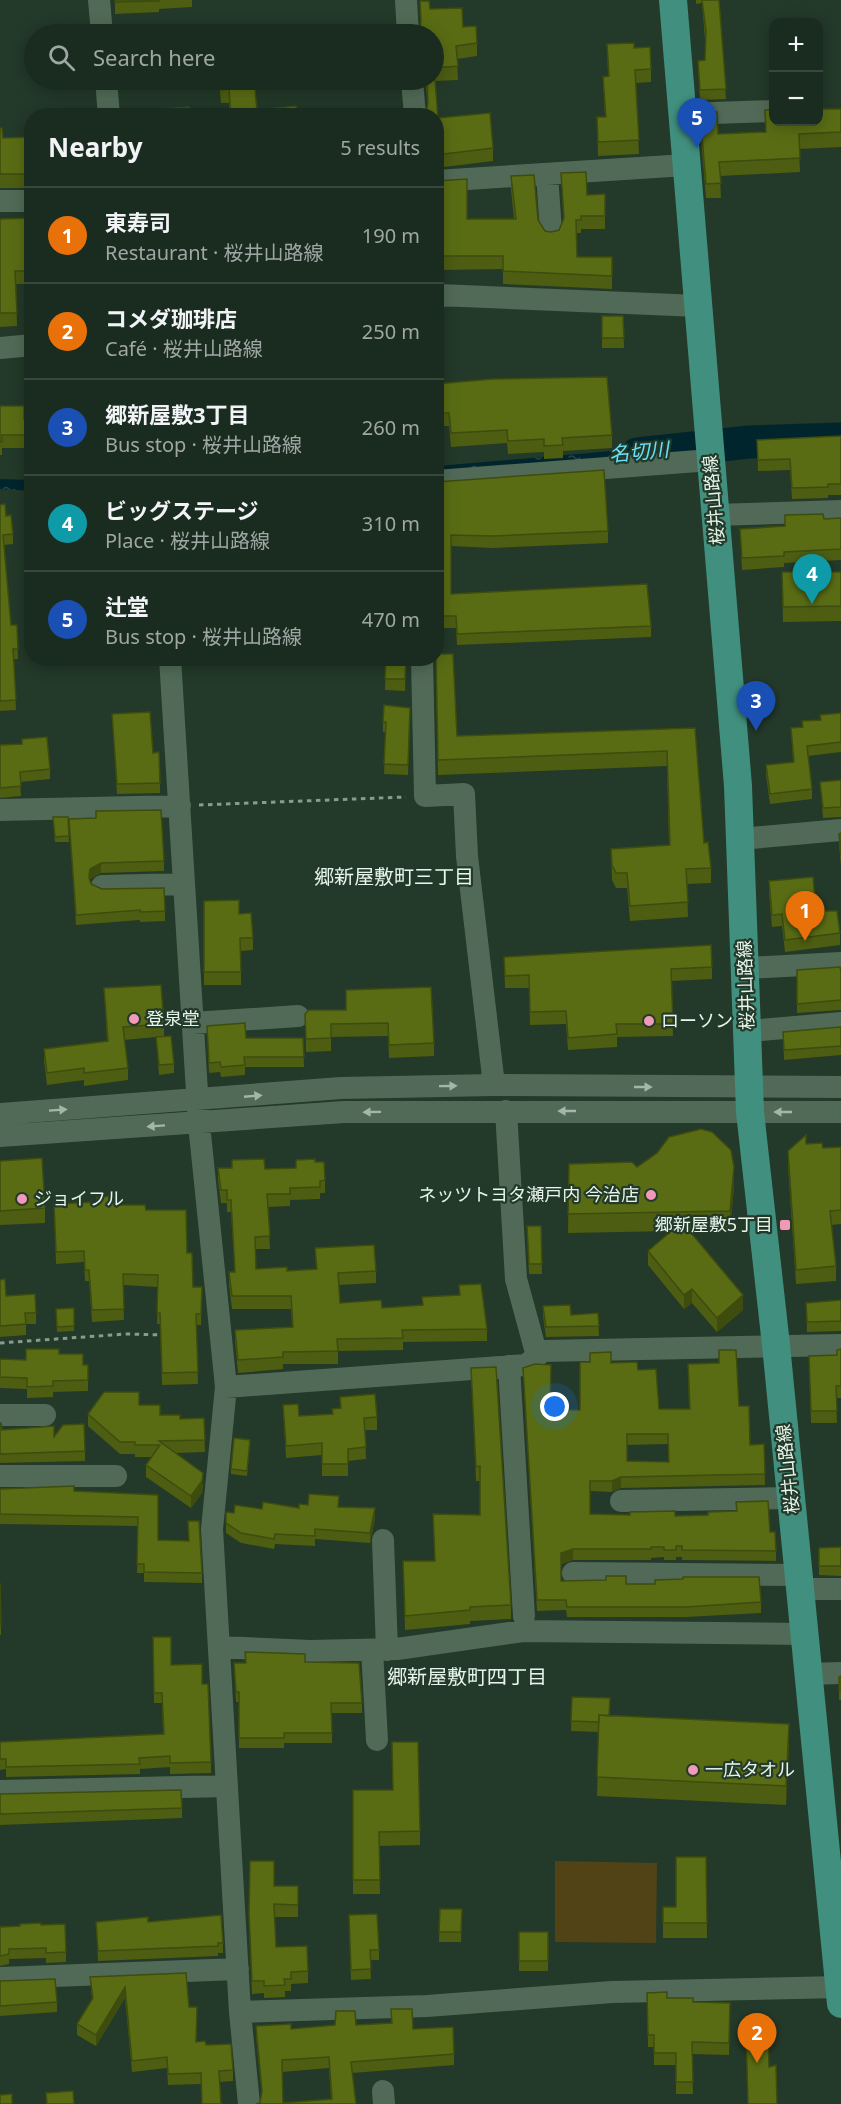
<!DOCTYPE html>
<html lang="en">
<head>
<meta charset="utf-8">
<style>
	body { margin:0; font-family:"Noto Sans","Noto Sans JP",sans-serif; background:#233328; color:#f1f3f6 }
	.controls { position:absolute; right:18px; top:18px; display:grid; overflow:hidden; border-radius:12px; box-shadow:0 3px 15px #0003 }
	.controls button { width:54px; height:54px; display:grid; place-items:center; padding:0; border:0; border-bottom:2px solid #38473d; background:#1a2b1f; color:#f1f3f6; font:30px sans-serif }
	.you { position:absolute; left:555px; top:1407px; width:21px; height:21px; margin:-15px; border:4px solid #fff; border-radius:50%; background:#1a73e8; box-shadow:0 0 0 9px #1a73e833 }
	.badge { display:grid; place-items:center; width:39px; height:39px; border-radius:50%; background:#f09ab7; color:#fff; font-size:20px; font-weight:700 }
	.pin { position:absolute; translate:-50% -50px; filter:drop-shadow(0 2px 3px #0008) }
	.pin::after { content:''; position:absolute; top:32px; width:21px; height:18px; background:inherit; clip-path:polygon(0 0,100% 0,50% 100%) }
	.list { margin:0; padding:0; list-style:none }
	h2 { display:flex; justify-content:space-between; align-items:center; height:78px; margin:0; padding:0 24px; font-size:26px }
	h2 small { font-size:20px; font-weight:400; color:#9fa7a4 }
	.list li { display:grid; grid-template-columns:39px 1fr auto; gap:18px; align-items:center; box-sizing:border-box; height:96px; padding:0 24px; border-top:2px solid #38473d }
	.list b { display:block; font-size:22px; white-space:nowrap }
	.list p { margin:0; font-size:20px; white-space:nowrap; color:#9fa7a4 }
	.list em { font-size:20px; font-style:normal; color:#9fa7a4 }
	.icon { flex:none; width:33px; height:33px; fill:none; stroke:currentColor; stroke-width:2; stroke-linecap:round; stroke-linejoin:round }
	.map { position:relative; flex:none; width:841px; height:2104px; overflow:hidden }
	.search { position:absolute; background:#1a2b1f; box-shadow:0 3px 15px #0003; left:24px; top:24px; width:420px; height:66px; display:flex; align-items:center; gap:15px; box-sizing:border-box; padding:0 21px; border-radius:33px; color:#9fa7a4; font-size:22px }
	.panel { position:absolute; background:#1a2b1f; box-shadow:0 3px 15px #0003; left:24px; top:108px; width:420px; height:558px; border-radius:24px }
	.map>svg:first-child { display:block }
	.green { fill:#524316 }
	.water { fill:url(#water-ripples) }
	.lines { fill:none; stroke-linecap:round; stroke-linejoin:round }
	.river { stroke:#00252d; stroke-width:33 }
	.path { stroke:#899b8d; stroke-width:3; stroke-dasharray:4.5 4.5; stroke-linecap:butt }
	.minor { stroke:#516a57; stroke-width:22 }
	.major { stroke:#408f7f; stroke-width:28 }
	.wall { fill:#4d5d11; fill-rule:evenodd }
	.shaded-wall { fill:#3e4c0e }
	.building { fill:#596c14; stroke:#3e4c0e; stroke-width:1.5; fill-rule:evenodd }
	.oneway { fill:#a4b6a8 }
	.poi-dot { fill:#f09ab7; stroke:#233929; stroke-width:2 }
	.labels { text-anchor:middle; stroke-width:4.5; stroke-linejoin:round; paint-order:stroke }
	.street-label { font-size:18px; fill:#e7f5ea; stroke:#233929 }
	.poi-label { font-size:18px; fill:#e7f5ea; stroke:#233929; text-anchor:start }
	.water-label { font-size:20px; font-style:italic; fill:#69e1fa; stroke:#233929 }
	.neighbourhood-label { font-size:20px; fill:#e7f5ea; stroke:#233929 }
</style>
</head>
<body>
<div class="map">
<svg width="841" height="2104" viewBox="0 0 841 2104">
	<defs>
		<pattern id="water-ripples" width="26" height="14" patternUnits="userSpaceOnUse" patternTransform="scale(1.5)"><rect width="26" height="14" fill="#00252d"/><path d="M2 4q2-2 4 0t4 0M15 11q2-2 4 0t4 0" fill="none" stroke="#25454c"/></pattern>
	</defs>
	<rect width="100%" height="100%" fill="#233929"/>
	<path class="green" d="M555,1861L657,1863L656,1943L555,1942Z"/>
	<path class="water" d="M681,445L683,456L437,475V466Z
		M0,479L31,480V491L0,489Z"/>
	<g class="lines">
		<path class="river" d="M637,454L749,442L841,439"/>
		<path class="path" d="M199,805L406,797
			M0,1343L126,1334L163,1335"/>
		<path class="minor" d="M99,0L102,34
			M406,0L408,34
			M106,80L109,116
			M412,80L415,116
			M684,114L774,111
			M547,174L551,232
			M436,181L686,165
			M0,201H32
			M436,300L439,295L698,306
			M0,348L32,345
			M436,481L711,460
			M715,515L841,511
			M170,658L199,1124L226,1387L212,1529L240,2012L249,2104
			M422,658L425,796L464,794L467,856L494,1085
			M0,810L180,806
			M740,839L841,830
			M102,886L184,884
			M746,968L841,963
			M193,1023L298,1016
			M749,1031L841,1023
			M506,1111L516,1279L537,1356
			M0,1114L341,1088L494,1085L841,1087
			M0,1136L344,1112H841
			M509,1366L524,1616
			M226,1387L526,1365L543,1351L841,1345
			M0,1415H45
			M0,1476H116
			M621,1501L791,1498
			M383,1540L387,1650
			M573,1573L799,1575
			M800,1589H841
			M219,1647L310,1651L397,1649L523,1631L804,1634
			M372,1650L377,1740
			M809,1674L841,1673
			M0,1791L227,1786
			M0,1978L238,1969
			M240,2012L427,2006L612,1992L839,1987
			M383,2091L384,2104"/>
		<path class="major" d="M673,0L738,786L750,1112L776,1345L841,2004"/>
	</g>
	<path class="wall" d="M115,0H192V7L159,9V12L115,14Z
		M696,0H719L726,99L700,100L698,61L705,60V40L702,3L696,4Z
		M420,1L430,9L463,27L477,43V56L457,59L458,80L435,81L438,118L493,148V161L436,168V116L427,109L428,105L425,80H434L420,27L421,23Z
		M607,44L634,48L651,69V82L636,83L639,154L598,156L597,117H605L603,77L608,76Z
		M219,80H254L257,110L413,116H230L229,103H221Z
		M841,109V147L799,149L800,172L720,176L721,198H706L700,127V113L718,134L766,132L765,110Z
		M0,128L3,138L32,137V188H0Z
		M561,173L587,195L605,194V229H581V233H576L577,257H612V289L503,284V269L442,270V282V239H436V181L467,219H514L511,190V176L545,231L551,232L559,230L564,220Z
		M32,218V284H16L17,326L0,327V219Z
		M602,316H623L624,348H602Z
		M436,384L612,435V448L563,451V458L544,459V452L508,454L507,443L451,447L449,426H436Z
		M0,406L24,419H32V454L31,448H2V455H0Z
		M757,440L841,444V495H828V498L792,499L790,470L758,471Z
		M436,482L608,531V543L492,548L451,546V594L651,626V637L457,645L456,628H436Z
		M0,505L6,516L13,534V544L4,545L11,625H17L18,659H14L16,710L0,711Z
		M785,515L824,519L841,518V560L784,563V567L742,570L740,529L785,526Z
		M782,572H841V621L783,622Z
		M386,658H406L405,691L385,690Z
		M436,669L457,736L695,728L704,843L711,868V883L687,884L688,917L630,921L627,888H616L612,880L611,849L669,845L667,766L438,775Z
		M410,708L408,775L384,774L386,732H383V722Z
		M841,713V752L808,756L812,789V799L770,804L766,775V765L793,762L791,728L802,727V721L820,720Z
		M112,714L160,783V793L117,794Z
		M0,745L50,769V779L20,782L21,796L0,798Z
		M841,780V817L823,818L820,782Z
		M53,817H68L69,842H55Z
		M69,819L164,861V871L101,873L90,879V881L91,884L102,889L165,911V921L140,922V920L76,925Z
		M841,833V866L839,844V834Z
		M769,881L816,911L840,933V945L785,952L782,926L772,927L769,893Z
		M204,901L239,914L253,938V950L241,951V985H204Z
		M504,957L712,967V979L671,981L673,1036L617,1037V1047L568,1050L566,1024L530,1025L529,988H505Z
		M797,970L841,972V1010L797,1013Z
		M104,988L164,1024V1037L174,1064V1073L159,1075L156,1037L124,1040L128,1068V1080L84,1086V1080L47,1085L44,1061V1049L107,1041Z
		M346,990L434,1043V1056L389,1058L388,1036L331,1037V1051L306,1052L305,1014L346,1010Z
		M207,1026L246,1038H303L304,1067H245V1075L221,1077L220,1072L209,1073Z
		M841,1027V1055L784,1060L783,1032Z
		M806,1144L823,1148L841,1147V1224L831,1225L836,1266V1281L796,1284L788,1166V1151Z
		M0,1161L45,1208V1223L0,1225Z
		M315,1162L325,1180V1193H320V1199L290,1200V1206L268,1207L270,1249H255L256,1269L287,1271L316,1269L315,1248L376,1271V1283L339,1285L340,1303L382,1308L422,1305L459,1295V1285L487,1329V1341L403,1342V1350L338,1351V1364H283V1369L238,1373L235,1342V1330L292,1327L291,1309H232L229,1284V1272H235L231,1212H227V1203H221L218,1180V1168L265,1169L296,1168Z
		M569,1164L637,1167L734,1186L730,1230L689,1231L743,1310L717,1332L692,1303L684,1309L648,1265V1251L671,1231L568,1233Z
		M54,1204L119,1205L146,1210L187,1253L193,1287H202L201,1325H196L198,1384L162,1385L160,1324H157L158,1287L123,1285L124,1320L92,1322L89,1281H85L84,1262L56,1264Z
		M527,1226H541L542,1274H529Z
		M0,1280L6,1296L36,1313V1324H26V1335L0,1337Z
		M841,1300V1331L807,1332L806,1303Z
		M543,1306L571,1315L598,1313L599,1336L546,1337L543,1316Z
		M74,1308V1331L57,1332L56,1309Z
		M841,1349V1398H836L837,1423H811L809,1356L837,1355Z
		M719,1350L739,1406L750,1445L764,1444L765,1485L621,1488L612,1492L590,1491V1514L675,1516L708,1515L736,1511V1502L770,1532L776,1551V1561L682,1560V1557H676V1560H664V1557L651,1558V1560H573L561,1564V1581L626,1584L761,1602V1613L686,1617H567L566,1610L537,1611L523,1368L550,1410H580L611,1363L638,1370L659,1409H689L688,1364L719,1363ZM668,1444V1462L627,1461V1445Z
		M59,1354L83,1365H88V1391L53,1392V1397L27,1398V1389L0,1388V1359L26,1360Z
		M471,1368L511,1605V1619L470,1621V1624L405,1630L403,1561H434L480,1515V1481H476Z
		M340,1397L377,1417V1430H365L366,1459L348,1461V1476H322V1455L286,1458L283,1405L299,1416L332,1414V1409L340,1408Z
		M139,1405L160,1415L180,1419L204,1418L205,1452L175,1453L203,1485L202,1493L191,1508L146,1477V1465L152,1457H135V1454H120L88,1426V1414Z
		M0,1423L2,1430L54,1437L85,1451V1461L0,1463Z
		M250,1445L247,1476L231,1474V1469Z
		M0,1489L158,1495V1540L202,1573V1583L144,1582V1573H137L138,1526L0,1524Z
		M339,1507L375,1518L370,1543L315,1539V1546L275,1544L274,1549L241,1543L226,1533V1512L234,1513L262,1509Z
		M841,1547V1576L819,1575V1548Z
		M0,1583L1,1625V1635H0Z
		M153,1637L171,1665L202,1684L211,1762V1773L170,1774V1767L140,1769V1774L6,1777V1769L0,1770V1742L163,1734L162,1703H154Z
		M305,1662L362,1703V1713H332V1743H284V1748H239V1702H236L234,1663Z
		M841,1676V1700H839V1677Z
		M572,1697L610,1716L789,1743L786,1805L597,1796L599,1732L571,1731Z
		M353,1790L420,1831V1845L379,1846L380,1894H353Z
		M0,1794L182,1808V1818L0,1825Z
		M706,1857L707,1938H663V1907H676Z
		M274,1886H298V1917H274L276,1947L308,1971V1983L291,1984V1991H285V1997L264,1998V1993L252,1994L249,1914Z
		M440,1909H462L461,1942H439Z
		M96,1922H148L223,1943V1953H218V1956L98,1961Z
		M41,1925L66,1952V1962L46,1963V1958L9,1959V1964L0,1966V1927Z
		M349,1925L379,1950V1960H370L371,1979L351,1980Z
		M519,1932H548V1971H519Z
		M90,1977L189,2007L196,2042L206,2045L233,2070V2081L219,2082L202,2104L201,2084L168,2085L167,2068L132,2072L125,1998L96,2046L77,2035V2024L92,2000Z
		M0,1981L57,2002V2012L0,2016Z
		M647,1993L667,1998L693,2002L730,2003L729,2055L692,2054L693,2094H676V2065H654V2047H648Z
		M391,2009L413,2029L454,2054V2065L352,2073L356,2104L260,2103L262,2095L256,2037V2026L291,2029L391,2023ZM329,2068L331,2099L283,2103L282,2072Z"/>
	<path class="shaded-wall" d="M442,270V282L436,283V273Z
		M101,863V873L90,879L89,887V877L90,869Z
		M734,1167V1186L730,1230V1211Z
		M692,1289V1303L684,1309V1295Z
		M743,1295V1310L717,1332V1318Z
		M203,1473L202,1493L191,1508V1496Z
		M621,1477V1488L612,1492V1481Z
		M375,1508V1518L370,1543V1533Z
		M573,1549V1560L561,1564V1553Z
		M789,1724V1743L786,1805V1786Z
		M125,1987V1998L96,2046V2035Z"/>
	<path class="building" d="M115,0H159V1L115,2Z
		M702,0H719L726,89L700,90L698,61L705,60L706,31Z
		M420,1H429L430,9L462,8L463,27L476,26L477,43L456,46L458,66L434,68L438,118L490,113L493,148L436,155V116H418L427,109L428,102L427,80H434V34H413V33L420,27L421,21Z
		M634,43V48L650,47L651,69L635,70L639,140L598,142L597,117H606L603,77L609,76L607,44Z
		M220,80H254L257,110L296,106L297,112L404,110L409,115L413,116H231L229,89L221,90Z
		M189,107L190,116H115L118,112Z
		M819,109H841V132L799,134L800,158L719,162L721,183L706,184L700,113L717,112L718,134L766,132L765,110H774V122H819Z
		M0,128H2L3,138L32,137V174H0Z
		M586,172L587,195L605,194V216H581V220H576L577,257H612V276L503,271V256H442V225L436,226V181L467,179V219H516L511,176L534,175L538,220L545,231L551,232L559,230L564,218L561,173Z
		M32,218V271H15L17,313H0V219Z
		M436,259L442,260V272L436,273Z
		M602,316H623L624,338H602Z
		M607,377L612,435L562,438L563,445L544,446V439L508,441L507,430L451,433L449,413H436V384L493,379Z
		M0,406H24V419H32V441L31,435H2V442H0Z
		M841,436V484H828V487L792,488L790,459L758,460L757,440Z
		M604,470L608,531L492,536L451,535V594L647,584L651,626L457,634L456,616H436V482Z
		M5,504L6,516L11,515L13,534L3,535L11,625H17L18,649H13L16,700L0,701V505Z
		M823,514L824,519L841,518V549L784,552V556L742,558L740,529L785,526V515Z
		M782,572H841V606L783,607Z
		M436,654H453L457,736L695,728L704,843L708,842L711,868L686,869L688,902L630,906L627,873H616L612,865L611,849L670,845L667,751L438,760Z
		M386,658H406L405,679H385Z
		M384,705L410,708L408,765L384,764L386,722H383Z
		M150,712L153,753L159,752L160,783L117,784L112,714Z
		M841,713V742L807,746L812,789L770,794L766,765L794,762L791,728L803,727L802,721L821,720L820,715Z
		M47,737L50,769L20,772L21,786L0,788V745L22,744V739Z
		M841,780V807L823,808L820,782Z
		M161,810L164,861L101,863L90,869L89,877L91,884L102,889L164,888L165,911L140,912V910L76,915L69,819L96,818V811Z
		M53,817H68L69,836L55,837Z
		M841,833V856L839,834Z
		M813,877L816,911H837L840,933L785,940L782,914L772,915L769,881Z
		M239,900V914L251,913L253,938H240L241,972H204V901Z
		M711,945L712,967L671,969L673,1024H616L617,1034L568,1038L566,1011L530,1012L529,975L505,976L504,957Z
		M840,967L841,972V1000L797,1004V970Z
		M161,985L164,1024L123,1027L128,1068L84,1073V1068L47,1073L44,1049L108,1041L104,988Z
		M431,987L434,1043L389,1045L388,1023L331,1024V1038L306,1039L305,1014L309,1010H346V990Z
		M245,1023L246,1038H303L304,1057H244L245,1065L221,1067L220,1062L209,1063L207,1026Z
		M841,1027V1046L784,1050L783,1032Z
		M171,1036L174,1064L159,1065L156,1037Z
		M701,1129L712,1132L731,1150L734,1167L730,1211L568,1214L569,1164L632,1162L637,1167L657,1153L669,1137Z
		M806,1135V1144L822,1143L823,1148L841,1147V1210L830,1211L836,1266L796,1270L788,1151Z
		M42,1158L45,1208L0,1211V1161Z
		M264,1159L265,1169L296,1168V1160L315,1159V1162H324L325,1180L320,1181V1187L290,1188V1194H267L270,1236L255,1237L256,1269L287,1267V1271L317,1269L315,1248L374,1245L376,1271L338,1273L340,1303L381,1300L382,1308L423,1305L422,1297L460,1295L459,1285L481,1284L487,1329L402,1330L403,1338L337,1339L338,1351L283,1352V1357L238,1360L235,1330L293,1327L291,1296H232L229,1272H235L231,1200H227V1190H221L218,1168H232V1160Z
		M118,1196L119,1205H145L146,1210H186L187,1253H192L193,1287H202L201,1314H196L198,1372L162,1373L160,1313H157L158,1275L123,1274L124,1309L92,1310L89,1270H85L84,1251L56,1252L54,1204L97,1202V1197Z
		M682,1222L743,1295L717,1318L692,1289L684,1295L648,1251Z
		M527,1226H541L542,1264H529Z
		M5,1279L6,1296L35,1294L36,1313H25L26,1324L0,1326V1280Z
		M841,1300V1321L807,1322L806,1303Z
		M570,1305L571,1315L598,1313L599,1326L546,1327L543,1306Z
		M74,1308V1326L57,1327L56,1309Z
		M26,1349H59V1354H83V1365H88V1380L53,1381V1386L27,1387V1378L0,1377V1359L26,1360Z
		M841,1349V1386H836L837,1411H811L809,1356L837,1355V1350Z
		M719,1350H736L739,1406H749L750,1445L764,1444L765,1474L621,1477L612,1481H590V1514L630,1515V1512L675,1511V1516L708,1515V1512L737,1511L736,1502L768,1501L770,1532H775L776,1551L682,1550V1546H676V1550H664V1547H651V1549H573L561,1553V1581L606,1580V1576H626V1584H655V1580L683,1579V1577H759L761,1602L686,1607H567L566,1600H537L523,1368L535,1364L551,1365L550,1410H580V1362H590V1353L611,1352V1363L637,1362L638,1370L656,1369L659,1409H690L688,1364L719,1363ZM627,1434H668L669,1462L627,1461Z
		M496,1367L511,1605L470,1607V1610L405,1616L403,1561H435L433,1514L480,1515V1466L476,1467L471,1368Z
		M104,1392H139V1405H160V1415H180V1419L204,1418L205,1440L159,1441L203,1473L202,1481L191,1496L146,1465L160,1445H135V1442H120L88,1414Z
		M375,1394L377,1417L364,1418L366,1447L348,1449V1464H322V1443L286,1446L283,1405L298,1404L299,1416L333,1414L332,1409L341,1408L340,1397Z
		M0,1423H1L2,1430L54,1426V1437L63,1425L84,1424L85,1451L0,1454Z
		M234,1438L250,1440L247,1471L231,1469Z
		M74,1486V1491L158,1495V1540L189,1541L188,1521H199L202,1573L144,1572V1564H137L138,1517L0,1514V1489Z
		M309,1494L339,1496L338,1507L375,1508L370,1533L315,1529V1536L275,1534L274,1539L241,1533L226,1523V1512L234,1513L235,1505L262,1509L263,1502L299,1508V1504L308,1505Z
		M841,1547V1566H819V1548Z
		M0,1583L1,1625H0Z
		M153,1637H171V1665L202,1664V1684H208L211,1762L170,1763V1756L139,1758L140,1764L6,1767V1759H0V1742L164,1734L162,1693H154Z
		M245,1652L305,1654V1662L359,1663L362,1703H331L332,1733H284V1738H239V1692H236L234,1663H246Z
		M841,1676V1690H839V1677Z
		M572,1697L610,1698L609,1716L599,1715V1722L571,1721Z
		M599,1715L789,1724L786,1786L597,1777Z
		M392,1742H418L420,1831L379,1832L380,1880H353V1790H393Z
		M181,1790L182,1808L0,1814V1794Z
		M676,1857H706L707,1923H663V1907H676Z
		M250,1861H274V1886H298V1905L274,1904L276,1947L307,1946L308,1971L291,1972V1979H284L285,1985L264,1986V1981H252L249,1914Z
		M440,1909H462L461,1932H439Z
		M377,1914L379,1950H370L371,1969L351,1970L349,1915Z
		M221,1915L223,1943H218V1946L98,1951L96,1922L148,1917V1922Z
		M41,1923V1925L65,1924L66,1952L46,1953V1948L9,1949V1954L0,1956V1927L20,1926V1924Z
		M519,1932H548V1961H519Z
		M186,1973L189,2007H197L196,2042L205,2041L206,2045L231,2044L233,2070L219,2071L221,2104H223H202L201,2073L168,2074L167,2057L132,2061L125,1987L96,2035L77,2024L93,1998L90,1977Z
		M55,1979L57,2002L0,2006V1981Z
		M667,1992V1998H693V2002L730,2003L729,2043L692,2042L693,2082H676V2053H654V2035H648L647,1993Z
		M391,2009H412L413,2029L453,2027L454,2054L351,2062L356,2104H256L260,2103L262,2091L256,2026L291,2024V2029L335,2025L336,2011H355L356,2025L392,2023ZM329,2057L332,2099L283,2103L282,2060Z
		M746,2031H768L769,2067L776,2065L777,2104H748Z
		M73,2091L74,2104H47L46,2093Z
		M12,2094V2104H0V2095Z"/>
	<defs><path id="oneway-solid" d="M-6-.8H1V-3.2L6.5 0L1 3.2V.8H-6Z" transform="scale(1.5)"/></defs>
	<g class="oneway">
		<use href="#oneway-solid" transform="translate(448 1086) rotate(-1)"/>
		<use href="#oneway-solid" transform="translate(643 1087)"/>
		<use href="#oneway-solid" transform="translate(253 1096) rotate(-5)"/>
		<use href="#oneway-solid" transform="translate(58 1110) rotate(-4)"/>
		<use href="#oneway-solid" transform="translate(567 1111) rotate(-180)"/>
		<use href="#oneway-solid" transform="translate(372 1112) rotate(179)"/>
		<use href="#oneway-solid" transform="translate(783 1112) rotate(180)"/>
		<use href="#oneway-solid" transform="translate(156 1126) rotate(176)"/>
	</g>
	<g class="poi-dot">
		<circle cx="134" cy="1019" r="6"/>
		<circle cx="649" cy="1021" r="6"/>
		<circle cx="651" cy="1195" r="6"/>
		<circle cx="22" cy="1199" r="6"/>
		<rect x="779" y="1219" width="12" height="12" rx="3"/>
		<circle cx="693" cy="1770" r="6"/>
	</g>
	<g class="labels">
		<g class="street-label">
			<text transform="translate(714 500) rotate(-95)" y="6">桜井山路線</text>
			<text transform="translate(746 985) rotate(-92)" y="6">桜井山路線</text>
			<text transform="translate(788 1469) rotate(-96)" y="6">桜井山路線</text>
		</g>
		<g class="poi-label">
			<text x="146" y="1025">登泉堂</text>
			<text x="661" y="1027">ローソン</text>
			<text x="639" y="1201" text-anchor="end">ネッツトヨタ瀬戸内 今治店</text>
			<text x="34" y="1205">ジョイフル</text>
			<text x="773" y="1231" text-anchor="end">郷新屋敷5丁目</text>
			<text x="705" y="1776">一広タオル</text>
		</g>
		<g class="water-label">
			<text transform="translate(639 452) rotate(-5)" y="7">名切川</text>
		</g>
		<g class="neighbourhood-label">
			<text x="394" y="884">郷新屋敷町三丁目</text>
			<text x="467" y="1684">郷新屋敷町四丁目</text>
		</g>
	</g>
</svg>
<div class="controls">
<button>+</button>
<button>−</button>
</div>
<div class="you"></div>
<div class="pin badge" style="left:805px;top:941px;background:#e8710a">1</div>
<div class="pin badge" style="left:757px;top:2063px;background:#e8710a">2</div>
<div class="pin badge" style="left:756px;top:731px;background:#1a4fb4">3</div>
<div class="pin badge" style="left:812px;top:604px;background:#0f9aa8">4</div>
<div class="pin badge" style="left:697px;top:148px;background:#1a4fb4">5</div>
<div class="search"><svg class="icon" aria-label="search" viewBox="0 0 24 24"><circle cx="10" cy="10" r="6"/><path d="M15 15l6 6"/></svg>Search here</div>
<section class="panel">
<h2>Nearby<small>5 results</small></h2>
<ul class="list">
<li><span class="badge" style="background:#e8710a">1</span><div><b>東寿司</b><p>Restaurant · 桜井山路線</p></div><em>190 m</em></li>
<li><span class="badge" style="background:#e8710a">2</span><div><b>コメダ珈琲店</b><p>Café · 桜井山路線</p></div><em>250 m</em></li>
<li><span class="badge" style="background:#1a4fb4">3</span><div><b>郷新屋敷3丁目</b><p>Bus stop · 桜井山路線</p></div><em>260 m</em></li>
<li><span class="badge" style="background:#0f9aa8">4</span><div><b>ビッグステージ</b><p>Place · 桜井山路線</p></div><em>310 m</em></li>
<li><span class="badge" style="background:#1a4fb4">5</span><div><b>辻堂</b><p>Bus stop · 桜井山路線</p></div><em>470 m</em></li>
</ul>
</section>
</div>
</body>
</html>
